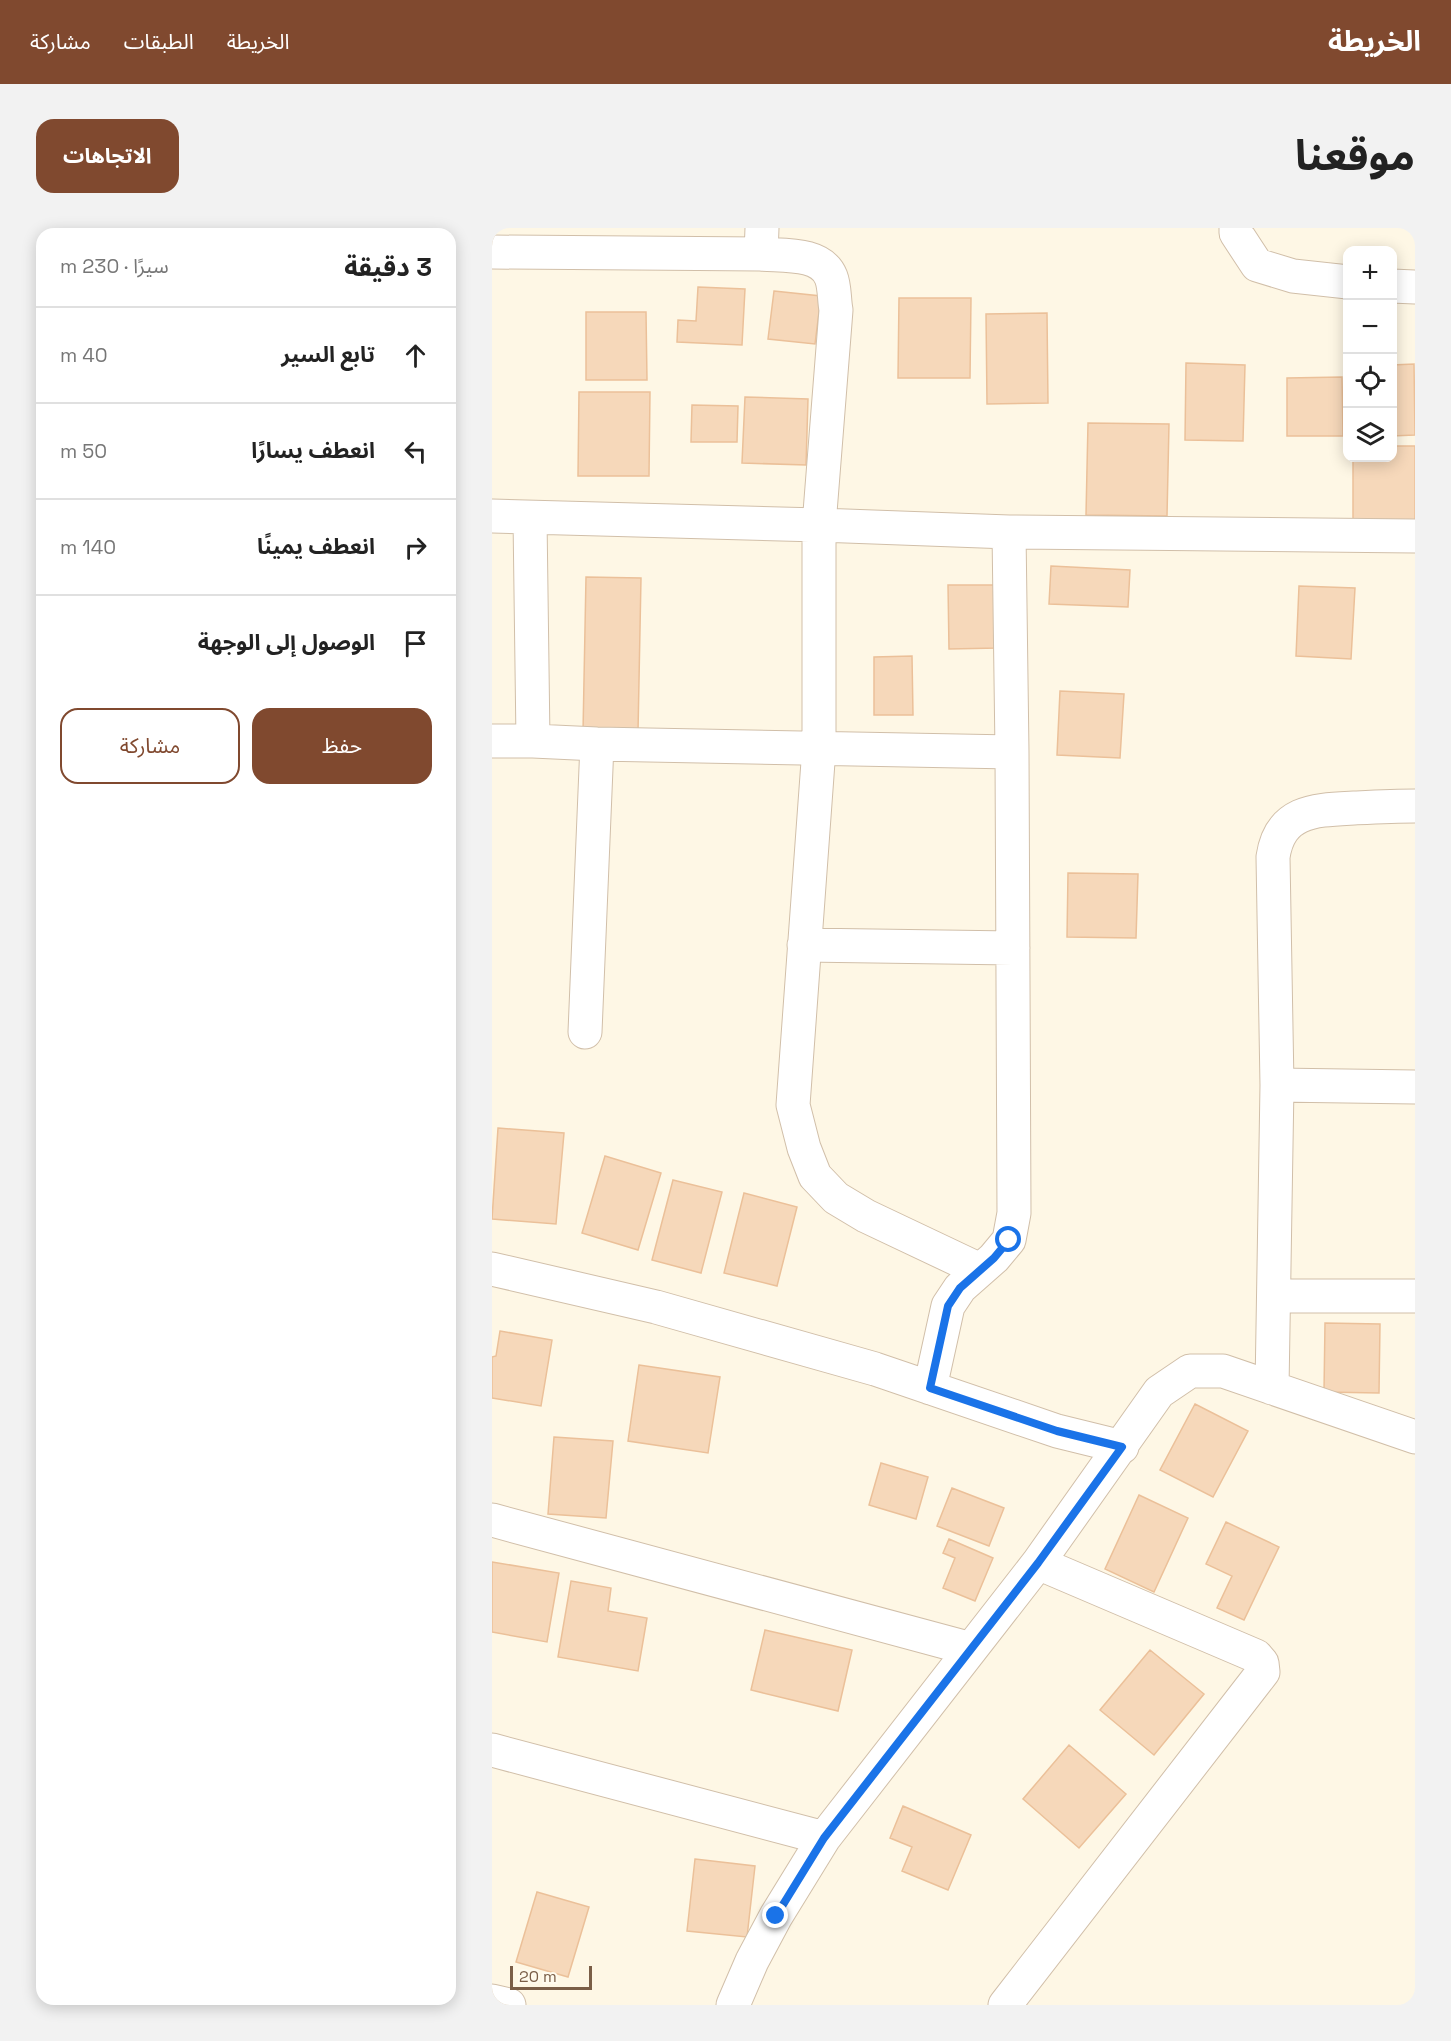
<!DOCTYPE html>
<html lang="ar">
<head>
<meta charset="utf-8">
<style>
	body { margin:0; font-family:"Space Grotesk","Noto Sans Arabic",sans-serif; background:#f2f2f2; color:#222; direction:rtl }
	.controls { position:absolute; right:18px; top:18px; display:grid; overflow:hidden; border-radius:12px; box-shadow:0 3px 15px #0003 }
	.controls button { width:54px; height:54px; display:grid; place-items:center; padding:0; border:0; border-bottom:2px solid #e0e0e0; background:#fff; color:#222; font:30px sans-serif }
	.scale { position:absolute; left:18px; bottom:15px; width:82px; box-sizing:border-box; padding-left:6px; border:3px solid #7a5e47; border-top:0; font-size:16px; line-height:21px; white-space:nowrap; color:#7a5e47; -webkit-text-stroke:4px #fffaed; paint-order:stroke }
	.stop { position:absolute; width:18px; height:18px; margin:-14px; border:4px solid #1a73e8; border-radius:50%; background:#fff }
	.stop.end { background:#1a73e8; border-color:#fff; box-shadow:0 2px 6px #0008 }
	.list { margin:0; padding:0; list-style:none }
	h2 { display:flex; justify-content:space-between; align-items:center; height:78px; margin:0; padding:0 24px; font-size:26px }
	h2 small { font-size:20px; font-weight:400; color:#767676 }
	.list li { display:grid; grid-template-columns:39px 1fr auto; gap:18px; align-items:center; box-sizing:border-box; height:96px; padding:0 24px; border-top:2px solid #e0e0e0 }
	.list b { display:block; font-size:22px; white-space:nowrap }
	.list em { font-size:20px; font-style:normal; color:#767676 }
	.actions { display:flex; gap:12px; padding:18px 24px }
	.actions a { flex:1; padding:14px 0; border:2px solid #80492f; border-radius:18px; text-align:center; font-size:21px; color:#80492f }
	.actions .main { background:#80492f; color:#fff }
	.icon { flex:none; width:33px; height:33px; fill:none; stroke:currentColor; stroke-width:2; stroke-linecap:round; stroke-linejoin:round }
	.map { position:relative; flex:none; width:923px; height:1777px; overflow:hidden; direction:ltr; border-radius:18px }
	header { display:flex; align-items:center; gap:36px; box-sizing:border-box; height:84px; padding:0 30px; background:#80492f; color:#fff }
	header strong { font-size:28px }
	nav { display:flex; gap:33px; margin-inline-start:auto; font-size:21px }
	.intro { display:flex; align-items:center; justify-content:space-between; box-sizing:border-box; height:144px; padding:0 36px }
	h1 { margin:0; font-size:42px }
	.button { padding:15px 27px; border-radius:18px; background:#80492f; color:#fff; font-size:21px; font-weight:700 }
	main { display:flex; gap:36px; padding:0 36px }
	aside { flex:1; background:#fff; border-radius:18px; box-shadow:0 3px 15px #0003 }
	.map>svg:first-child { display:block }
	.building { fill:#f6d8ba; stroke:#ebc099; stroke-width:1.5 }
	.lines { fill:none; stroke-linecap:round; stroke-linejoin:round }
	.minor-casing { stroke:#d1bfa9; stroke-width:35 }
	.minor { stroke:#fff; stroke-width:33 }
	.route { stroke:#1a73e8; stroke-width:8 }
</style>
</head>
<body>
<header>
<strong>الخريطة</strong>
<nav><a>الخريطة</a><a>الطبقات</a><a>مشاركة</a></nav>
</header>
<div class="intro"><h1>موقعنا</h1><a class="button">الاتجاهات</a></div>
<main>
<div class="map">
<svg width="923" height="1777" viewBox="0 0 923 1777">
	<rect width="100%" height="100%" fill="#fef7e5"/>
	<path class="building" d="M206,59L253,61L250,117L185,114L186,92L204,93Z
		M282,63L329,68L323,116L276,111Z
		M407,70H479L478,150H406Z
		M94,84H154L155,152H94Z
		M555,85L556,175L495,176L494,86Z
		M694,135L753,137L751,213L693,212Z
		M922,136L923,207L900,208V137Z
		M850,149L851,208H795V150Z
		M87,164H158L157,248H86Z
		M253,169L316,171L314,237L250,235Z
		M200,177L246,178L245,214H199Z
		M596,195L677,196L675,288L594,287Z
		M900,218H923V293L861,294V230H900Z
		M559,338L638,342L636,379L557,376Z
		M94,349L149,350L146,504H91Z
		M456,357H506V420L457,421Z
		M807,358L863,360L859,431L804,428Z
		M420,428L421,487H382V429Z
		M568,463L632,466L628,530L565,527Z
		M576,645L646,646L644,710L575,709Z
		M6,900L72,905L64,996L0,991Z
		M113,928L169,945L146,1022L90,1005Z
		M181,952L230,964L209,1045L160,1032Z
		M252,965L305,979L285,1058L232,1045Z
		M833,1095L888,1096L887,1165L832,1164Z
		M8,1103L60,1112L49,1178L0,1170V1129L4,1128Z
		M147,1137L228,1149L216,1225L136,1213Z
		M703,1176L756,1203L721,1269L668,1242Z
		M62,1209L121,1213L114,1290L56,1286Z
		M389,1235L436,1249L424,1291L377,1277Z
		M460,1260L512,1280L497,1318L445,1298Z
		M647,1267L696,1290L662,1364L613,1341Z
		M734,1294L787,1319L752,1392L725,1380L740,1348L714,1336Z
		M457,1311L501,1330L483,1373L451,1360L463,1330L451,1325Z
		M0,1334L67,1345L55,1414L0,1404Z
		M79,1353L119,1360L116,1383L155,1390L146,1443L66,1429Z
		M273,1402L360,1422L346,1483L259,1462Z
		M658,1422L712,1466L662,1527L608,1482Z
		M577,1517L634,1566L587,1620L531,1571Z
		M411,1578L479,1607L456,1662L410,1643L420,1619L398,1610Z
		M203,1631L263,1638L255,1709L195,1703Z
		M45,1664L97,1679L76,1749L24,1734Z"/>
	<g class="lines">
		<g class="minor-casing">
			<path id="minor" d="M744,0V5L765,37L801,48L856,54
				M0,24L269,26L270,0
				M269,26C291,28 329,24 339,49C343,59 342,72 344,82L327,297V520L301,877L312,920L323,948L344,970L374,988L488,1042
				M900,58L923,59
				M0,288L327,297L517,304L923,308
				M38,290L41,513L105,516L520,524
				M0,513H41
				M312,717L521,720
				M93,804L105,516
				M785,857L923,859
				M0,1041L164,1079L383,1141L565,1203L630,1219
				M782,1068H923
				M438,1160L456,1078L468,1060L502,1030L517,1012L522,985L520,524L517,304
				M780,1160L785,857L781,629C788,582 823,582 862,580C883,579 903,578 923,578
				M0,1292L479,1421
				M0,1522L332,1610
				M0,1773L17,1777
				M241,1777L260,1733L284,1688L332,1610L546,1335L667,1164L698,1143H731L923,1209
				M513,1777L771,1444L770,1435L764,1428L546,1335"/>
		</g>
		<use href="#minor" class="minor"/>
	</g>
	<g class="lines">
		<path class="route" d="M284,1688L332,1610L546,1335L630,1219L565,1203L438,1160L456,1078L468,1060L502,1030L517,1012"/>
	</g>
</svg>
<div class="controls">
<button>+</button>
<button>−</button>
<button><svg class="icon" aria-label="locate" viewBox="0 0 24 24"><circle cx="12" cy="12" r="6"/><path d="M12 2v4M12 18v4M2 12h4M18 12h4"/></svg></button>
<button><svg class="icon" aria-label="layers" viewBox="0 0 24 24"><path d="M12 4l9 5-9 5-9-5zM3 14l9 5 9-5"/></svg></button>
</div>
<div class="scale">20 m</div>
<div class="stop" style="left:517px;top:1012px"></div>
<div class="stop end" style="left:284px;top:1688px"></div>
</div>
<aside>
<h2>3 دقيقة<small>سيرًا · 230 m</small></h2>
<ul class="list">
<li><svg class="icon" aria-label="ahead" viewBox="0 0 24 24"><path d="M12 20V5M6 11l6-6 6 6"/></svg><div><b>تابع السير</b></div><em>40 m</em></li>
<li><svg class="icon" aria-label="left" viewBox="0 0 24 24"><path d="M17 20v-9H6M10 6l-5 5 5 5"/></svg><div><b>انعطف يسارًا</b></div><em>50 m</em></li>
<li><svg class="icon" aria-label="right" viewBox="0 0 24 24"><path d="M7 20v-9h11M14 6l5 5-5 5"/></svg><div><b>انعطف يمينًا</b></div><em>140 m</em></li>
<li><svg class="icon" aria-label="arrive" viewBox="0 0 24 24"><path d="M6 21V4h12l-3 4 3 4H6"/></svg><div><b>الوصول إلى الوجهة</b></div></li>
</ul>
<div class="actions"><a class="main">حفظ</a><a>مشاركة</a></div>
</aside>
</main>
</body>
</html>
